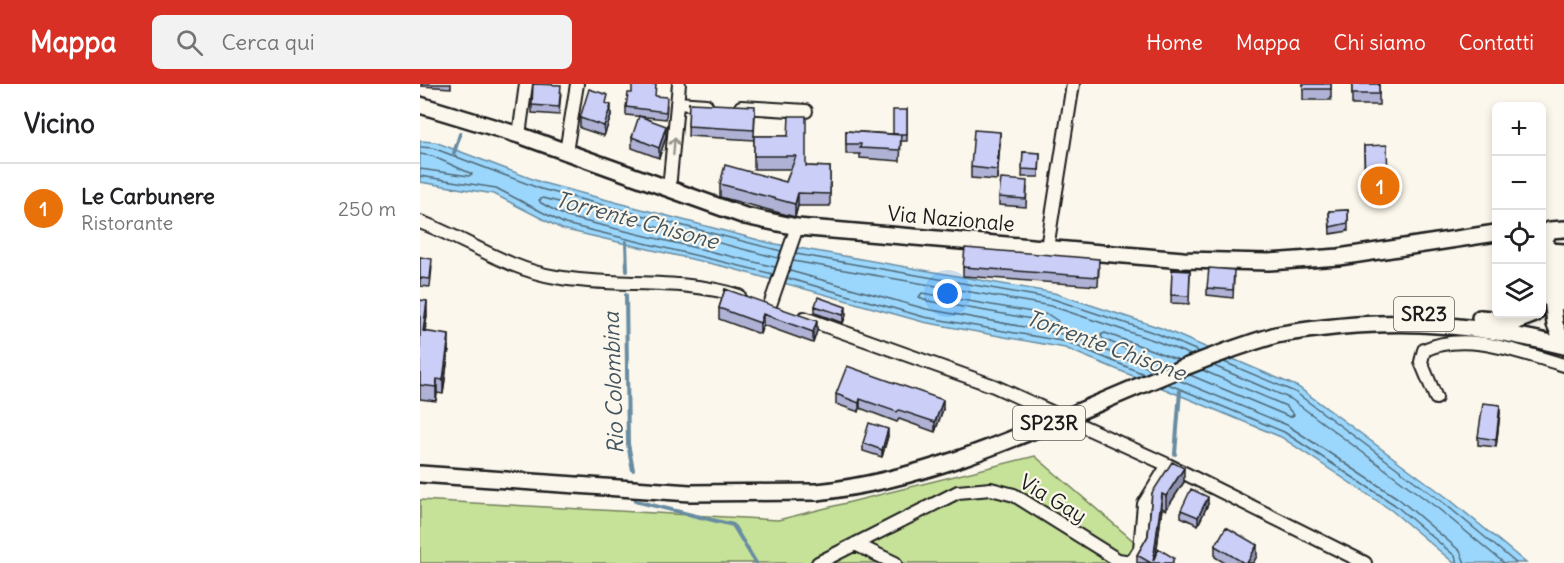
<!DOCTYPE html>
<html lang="it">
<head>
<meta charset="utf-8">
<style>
	body { margin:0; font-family:Delius,sans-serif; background:#f2f2f2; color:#202124 }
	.controls { position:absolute; right:18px; top:18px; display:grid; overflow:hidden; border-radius:9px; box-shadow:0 3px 9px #0003 }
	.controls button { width:54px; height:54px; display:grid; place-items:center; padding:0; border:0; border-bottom:2px solid #e0e0e0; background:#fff; color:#202124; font:30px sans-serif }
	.you { position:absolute; left:528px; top:210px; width:21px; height:21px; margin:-15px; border:4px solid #fff; border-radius:50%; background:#1a73e8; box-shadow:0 0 0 9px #1a73e833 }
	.badge { display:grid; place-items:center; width:39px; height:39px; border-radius:50%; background:#d93025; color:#fff; font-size:20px; font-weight:700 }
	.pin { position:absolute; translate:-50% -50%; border:3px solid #fff; box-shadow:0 2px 6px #0006 }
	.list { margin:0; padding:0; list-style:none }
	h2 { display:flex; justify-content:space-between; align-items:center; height:78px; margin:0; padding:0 24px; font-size:26px }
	h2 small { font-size:20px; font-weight:400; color:#757577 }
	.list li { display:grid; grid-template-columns:39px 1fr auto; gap:18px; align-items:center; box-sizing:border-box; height:90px; padding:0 24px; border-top:2px solid #e0e0e0 }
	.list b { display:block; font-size:22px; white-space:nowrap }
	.list p { margin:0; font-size:20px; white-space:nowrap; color:#757577 }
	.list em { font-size:20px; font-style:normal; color:#757577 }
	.icon { flex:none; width:33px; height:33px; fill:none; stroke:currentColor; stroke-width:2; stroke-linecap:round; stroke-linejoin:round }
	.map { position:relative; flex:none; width:1144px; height:479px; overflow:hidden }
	header { display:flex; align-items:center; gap:36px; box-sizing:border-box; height:84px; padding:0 30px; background:#d93025; color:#fff }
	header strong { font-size:28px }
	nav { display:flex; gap:33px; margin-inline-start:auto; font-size:21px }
	.search { width:420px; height:54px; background:#f2f2f2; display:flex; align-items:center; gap:15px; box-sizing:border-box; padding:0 21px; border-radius:9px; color:#757577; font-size:22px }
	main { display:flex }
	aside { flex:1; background:#fff }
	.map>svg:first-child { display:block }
	.green { fill:#c6e299; stroke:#717f5a; stroke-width:1.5 }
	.water { fill:#9bd7fc; stroke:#688ca2; stroke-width:1.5 }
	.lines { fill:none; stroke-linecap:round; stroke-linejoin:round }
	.shore { stroke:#4f6776; stroke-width:1.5 }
	.stream { stroke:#688ca2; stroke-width:4 }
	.minor-casing { stroke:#1c1c1c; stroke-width:16 }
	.major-casing { stroke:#1c1c1c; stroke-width:20 }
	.minor { stroke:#fbf7ec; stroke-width:12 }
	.major { stroke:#fbf7ec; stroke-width:15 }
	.major-bridge-casing { stroke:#1c1c1c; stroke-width:20; stroke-linecap:butt }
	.major-bridge { stroke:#fbf7ec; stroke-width:15 }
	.wall { fill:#afb2d4; stroke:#1c1c1c; stroke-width:1.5 }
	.shaded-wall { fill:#8e91ad; stroke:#1c1c1c; stroke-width:1.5 }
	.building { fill:#cbcff7; stroke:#1c1c1c; stroke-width:1.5 }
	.oneway { stroke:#97948e }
	.labels { text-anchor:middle; stroke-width:4.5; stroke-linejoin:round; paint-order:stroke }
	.shield { fill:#fbf7ec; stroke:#5f5e5a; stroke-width:1.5 }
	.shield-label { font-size:20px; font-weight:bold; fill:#1c1c1c }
	.street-label { font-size:21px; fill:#1c1c1c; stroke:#fbf7ec }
	.water-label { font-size:22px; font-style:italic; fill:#42545f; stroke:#fbf7ec }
</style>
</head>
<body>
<header>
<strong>Mappa</strong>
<div class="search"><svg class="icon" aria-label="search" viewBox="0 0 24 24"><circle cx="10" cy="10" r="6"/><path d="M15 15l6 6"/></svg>Cerca qui</div>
<nav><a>Home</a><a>Mappa</a><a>Chi siamo</a><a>Contatti</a></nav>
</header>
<main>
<aside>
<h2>Vicino<small></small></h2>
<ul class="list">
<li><span class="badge" style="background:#e8710a">1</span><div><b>Le Carbunere</b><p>Ristorante</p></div><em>250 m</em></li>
</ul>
</aside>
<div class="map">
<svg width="1144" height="479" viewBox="0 0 1144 479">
	<rect width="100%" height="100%" fill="#fbf7ec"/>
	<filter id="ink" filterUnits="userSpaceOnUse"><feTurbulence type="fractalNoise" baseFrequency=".0167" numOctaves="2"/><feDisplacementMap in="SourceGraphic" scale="12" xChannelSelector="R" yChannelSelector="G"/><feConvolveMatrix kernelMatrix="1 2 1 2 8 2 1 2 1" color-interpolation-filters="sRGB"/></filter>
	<g filter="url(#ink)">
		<path class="green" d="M615,372L739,479H0V416L358,436Z"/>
		<path class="water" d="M0,57L15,58L123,99L350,159L634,209L741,244L878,303L1029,415L1106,479H1034L971,426L861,353L645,264L503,238L310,184L142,145L74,110L0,98Z"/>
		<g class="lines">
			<path class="shore" d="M0,63L13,64L121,105L361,167
				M0,70L12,72L52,90L49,92L0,85
				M0,92L76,104L145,140L353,190
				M376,170L633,215L738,250L780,268
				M373,177L631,222L736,257L771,271
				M355,183L147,133L121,119L119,116L123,114L358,174
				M370,187L506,225L648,251L734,286
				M367,194L504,233L647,258L724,290
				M502,209L629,231L638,237L635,239L508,217L499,213Z
				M804,278L875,308L1025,420L1096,479
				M746,281L683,255L681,251L685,249L759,276
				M794,282L871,315L1020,426L1084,479
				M770,291L870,333L874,331L866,322L782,286
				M758,296L867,341L979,415L1040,467L1045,479
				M748,300L864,348L975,421L1035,472L1037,479"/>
			<path class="stream" d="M34,69L40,50
				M206,158L207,187
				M206,211L208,360L213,386
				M755,370L760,307
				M215,417L313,441L336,479"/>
			<g class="minor-casing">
				<path id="minor" d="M257,19L286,21
					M321,23L386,27
					M99,51L106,0
					M146,68L157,0
					M249,105L259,0
					M0,138C46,155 87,185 136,193C197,204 260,193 319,212
					M627,164L653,0
					M350,221L377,143
					M384,234L574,302L748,381L945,479
					M1016,314L1001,278L1004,266C1046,246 1101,269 1144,281
					M435,460L475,479
					M398,479L538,408L571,405L594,411L698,476L712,478L720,465L724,420L748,381"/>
			</g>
			<g class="major-casing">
				<path id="major" d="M0,21L99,51L325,132L377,143L763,176L849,178L919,173L1076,149
					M1144,145L1130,146L1124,157L1130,167L1144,168
					M1144,176V218
					M1131,205L1135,240L1144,262
					M1128,214L1132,184L1130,167
					M1060,234L1097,237L1115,230
					M856,251C962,233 1040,236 1144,262
					M0,390L270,409L397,408"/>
			</g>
			<use href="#minor" class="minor"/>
			<use href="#major" class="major"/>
			<g class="major-bridge-casing">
				<path id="major-bridge" d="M397,408C560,390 701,297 856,251"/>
			</g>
			<use href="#major-bridge" class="major-bridge"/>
		</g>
		<path class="wall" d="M1,0H31V4L1,2Z
			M883,0H911V16H883Z
			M932,0H959V21H932Z
			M141,8L139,31L112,29V21Z
			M236,12L247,21L246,35L206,31V23Z
			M269,19L335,32L334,52H368L386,82L410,83V122H378L375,133L300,113V100L366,98L371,85H334V54V56L268,52Z
			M188,20L191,32L184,52L160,44V34Z
			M487,26V57H481L480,77L440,74V70H426V47L473,50Z
			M212,53H246L239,74L212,64Z
			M580,59L577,96L551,94V83Z
			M944,62L968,100V111L945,112Z
			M603,68L620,69L619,93H602Z
			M607,104L606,123L579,121V113Z
			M928,126V147L910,150L909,127Z
			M0,173L12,182L10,203L0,202Z
			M543,183L679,184L678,202L543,192Z
			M752,186L770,187L769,220L751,219Z
			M814,194L813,214L787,211V204Z
			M305,205L397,247L393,259L343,241L340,250L299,235V224Z
			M0,216L7,231L5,248L29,265L23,310L17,309L16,317L0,315Z
			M395,222L426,231L423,239L395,229Z
			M416,310L523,325L515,348L479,335L477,338L440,324L439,328L416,320Z
			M1080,329L1076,363L1058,361V353Z
			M468,352L462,373L443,367V359Z
			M764,398L746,426L742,424L736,472L754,479H717V471L728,452L732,409Z
			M788,420L778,441L761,433V426Z
			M795,462L837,472L833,479H805L795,473Z"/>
		<path class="shaded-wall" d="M191,21V32L184,52V42Z
			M246,42V53L239,74V64Z
			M580,48V59L577,96V86Z
			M378,109V122L375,133V120Z
			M7,217V231L3,261V247Z
			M426,223V231L423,239V231Z
			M343,230V241L340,250V239Z
			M397,237V247L393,259V248Z
			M29,251V265L23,310V296Z
			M17,295V309L16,317V303Z
			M440,315V324L439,328V319Z
			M523,316V325L515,348V338Z
			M1080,321V329L1076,363V356Z
			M468,345V352L462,373V366Z
			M764,384V398L746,426V412Z
			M742,410V424L735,479H733Z
			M788,413V420L778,441V433Z
			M837,461V472L833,479H827Z"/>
		<path class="building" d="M113,0L141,1L139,23L112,21Z
			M212,0H236L235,12L247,13L246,28L206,23L208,9H212Z
			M883,0H911V5H883Z
			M932,0H959V10H932Z
			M169,5L188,11L186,19L191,21L184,42L160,34Z
			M269,19L335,22L334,46L268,42Z
			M473,26H487V50H473Z
			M219,32L246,42L239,64L212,53Z
			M369,32H386V82L410,83V110L378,109L375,120L300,100L305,81L366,98L376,72H334V52H368Z
			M554,46L580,48L577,86L551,83Z
			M426,47L481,51L480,66L440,64L441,60H426Z
			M967,61L968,100L945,101L944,62Z
			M603,68L620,69L619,86L602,85Z
			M581,95L607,97L606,115L579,113Z
			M928,126V139L910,143L909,127Z
			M545,164L679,175L678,193L543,183Z
			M0,173L12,175L10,195L0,194Z
			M789,184L814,186L813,206L787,204Z
			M752,186L770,187L769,212L751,211Z
			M305,205L397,237L393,248L343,230L340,239L299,224Z
			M398,213L426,223L423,231L395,222Z
			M0,216L7,217L3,247L29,251L23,296L17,295L16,303L0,301Z
			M427,282L523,316L515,338L479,326L477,328L440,315L439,319L416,310Z
			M1063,319L1080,321L1076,356L1058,353Z
			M449,339L468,345L462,366L443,359Z
			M752,378L764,384L746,412L742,410L733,477L739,465L754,474L752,479H731L717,471L728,452L732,409Z
			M771,405L788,413L778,433L761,426Z
			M806,443L837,461L827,479H824L795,462Z"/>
		<defs><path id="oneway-shaft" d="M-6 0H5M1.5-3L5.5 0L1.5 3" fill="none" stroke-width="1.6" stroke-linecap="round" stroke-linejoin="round" transform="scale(1.5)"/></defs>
		<use class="oneway" href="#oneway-shaft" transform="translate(254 62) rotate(-86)"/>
	</g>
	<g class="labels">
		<g class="shield">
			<rect x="974" y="213" width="60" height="34" rx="4.5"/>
			<rect x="593" y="322" width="72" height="34" rx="4.5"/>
		</g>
		<g class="shield-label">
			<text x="1004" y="237">SR23</text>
			<text x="629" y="346">SP23R</text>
		</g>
		<g class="street-label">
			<text transform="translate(531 135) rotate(5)" y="7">Via Nazionale</text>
			<text transform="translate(633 415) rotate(31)" y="7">Via Gay</text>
		</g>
		<g class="water-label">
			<text transform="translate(217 136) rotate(15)" y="8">Torrente Chisone</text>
			<text transform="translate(686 261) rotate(20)" y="8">Torrente Chisone</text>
			<text transform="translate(193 299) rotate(-92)" y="8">Rio Colombina</text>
		</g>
	</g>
</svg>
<div class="controls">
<button>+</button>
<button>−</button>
<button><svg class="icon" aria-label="locate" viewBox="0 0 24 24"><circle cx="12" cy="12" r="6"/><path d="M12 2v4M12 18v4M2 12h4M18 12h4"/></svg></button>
<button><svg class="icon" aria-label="layers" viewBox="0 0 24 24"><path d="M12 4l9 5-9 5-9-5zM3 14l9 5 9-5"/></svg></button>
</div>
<div class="you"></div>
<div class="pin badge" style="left:960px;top:102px;background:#e8710a">1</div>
</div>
</main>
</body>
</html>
